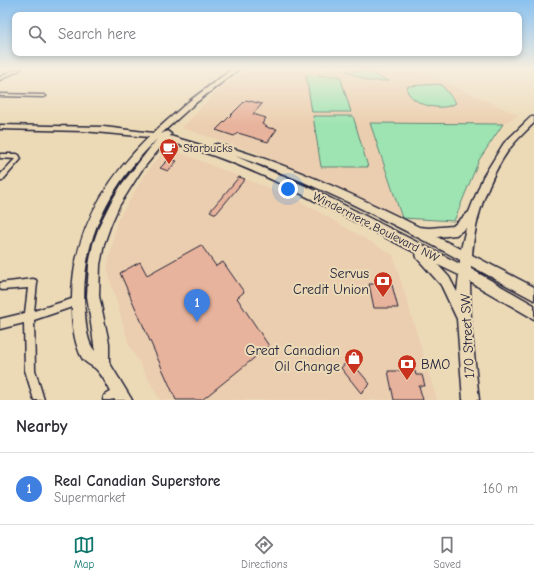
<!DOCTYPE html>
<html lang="en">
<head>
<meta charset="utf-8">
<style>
	body { margin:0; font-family:"Comic Neue",sans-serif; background:#f7f7f7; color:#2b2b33 }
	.you { position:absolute; left:288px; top:189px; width:14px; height:14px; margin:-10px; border:3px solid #fff; border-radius:50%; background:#1a73e8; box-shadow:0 0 0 6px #1a73e833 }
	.badge { display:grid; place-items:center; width:26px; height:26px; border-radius:50%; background:#0f766e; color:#fff; font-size:13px; font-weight:700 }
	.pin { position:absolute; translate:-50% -33px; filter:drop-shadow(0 1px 2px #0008) }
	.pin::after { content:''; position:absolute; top:21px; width:14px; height:12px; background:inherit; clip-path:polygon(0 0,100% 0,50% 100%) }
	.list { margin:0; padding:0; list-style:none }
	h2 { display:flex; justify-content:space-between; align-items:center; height:52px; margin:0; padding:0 16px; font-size:17px }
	h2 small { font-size:13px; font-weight:400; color:#7c7c81 }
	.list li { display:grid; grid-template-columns:26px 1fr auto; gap:12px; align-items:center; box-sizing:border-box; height:72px; padding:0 16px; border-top:1px solid #e1e1e2 }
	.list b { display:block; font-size:15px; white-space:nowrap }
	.list p { margin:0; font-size:13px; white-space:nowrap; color:#7c7c81 }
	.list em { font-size:13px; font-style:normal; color:#7c7c81 }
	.icon { flex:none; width:22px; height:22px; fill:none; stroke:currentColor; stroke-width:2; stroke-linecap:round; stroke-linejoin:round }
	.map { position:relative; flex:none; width:534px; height:400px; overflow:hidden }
	.search { position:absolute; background:#fff; box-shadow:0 2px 6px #0003; left:12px; right:12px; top:12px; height:44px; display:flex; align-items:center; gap:10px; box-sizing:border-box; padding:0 14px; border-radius:8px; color:#7c7c81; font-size:15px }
	.sheet { height:124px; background:#fff }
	nav { display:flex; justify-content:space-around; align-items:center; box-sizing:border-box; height:56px; border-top:1px solid #e1e1e2; background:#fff; font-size:11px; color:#7c7c81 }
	nav a { display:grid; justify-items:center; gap:2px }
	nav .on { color:#0f766e }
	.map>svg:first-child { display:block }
	.built { fill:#ebceaf }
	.green { fill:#9de4b2; stroke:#608376 }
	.building { fill:#e8b39c; stroke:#22223b }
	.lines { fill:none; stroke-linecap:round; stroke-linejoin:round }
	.street-casing { stroke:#22223b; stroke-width:3 }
	.secondary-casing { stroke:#22223b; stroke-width:3 }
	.street { fill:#ecdab7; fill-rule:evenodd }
	.secondary { fill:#ecdab7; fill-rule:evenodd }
	.labels { text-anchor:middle; stroke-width:4; stroke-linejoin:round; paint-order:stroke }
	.poi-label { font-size:12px; fill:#22223b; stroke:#ecdab7; text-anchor:start }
	.street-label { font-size:12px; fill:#22223b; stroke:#ecdab7 }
	.near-poi-label { font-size:14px; fill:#22223b; stroke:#ecdab7; text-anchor:end }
	.near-street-label { font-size:14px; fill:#22223b; stroke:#ecdab7 }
</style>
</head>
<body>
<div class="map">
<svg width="534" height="400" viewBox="0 0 534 400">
	<rect width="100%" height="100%" fill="#ecdab7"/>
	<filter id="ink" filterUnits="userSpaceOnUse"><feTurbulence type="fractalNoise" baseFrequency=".025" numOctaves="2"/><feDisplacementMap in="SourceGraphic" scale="8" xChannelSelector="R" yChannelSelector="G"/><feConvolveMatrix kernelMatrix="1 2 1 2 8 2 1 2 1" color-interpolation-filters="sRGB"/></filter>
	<g filter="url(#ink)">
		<path class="built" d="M247,69H417L518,115L503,124L370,123L402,218L257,153L182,128L216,92Z
			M174,150L258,184L288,194L393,255L437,400H160L129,345L107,269L117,221L146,173L163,152Z"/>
		<path class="green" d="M346,71H365L389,81H368Z
			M306,75L340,76L351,112H312Z
			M438,84L442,85L456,103C442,112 415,106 407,91L408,86Z
			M313,116H353L368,167H321Z
			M370,123L503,124L479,160L454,221L402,218Z"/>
		<path class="building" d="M246,100L262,104L253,114L266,118L262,124L269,128L277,129L268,142L238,133L234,136L216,130Z
			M169,159L177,161L168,171L160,168Z
			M239,177L245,179L216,214L210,211Z
			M201,245L216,266L223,262L244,292L237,298L269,346L202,400H176L120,273L140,262L147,275Z
			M375,279H382L384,284L392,285L398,308H374L369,284H377Z
			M349,359L370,384L361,393L341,368Z
			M388,371H415L416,375H422L425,386H419L423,400H394Z"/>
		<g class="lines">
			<g class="street-casing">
				<path id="street" d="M15,69H21L0,80V77Z
					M0,94L44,95L46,96L44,97L0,96Z
					M0,154H17L19,155L21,159L2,181H0V175L15,159L0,158Z
					M33,279L36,280L37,283L34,311L78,297L81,298L82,301L81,304L78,305L34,320L35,370L44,400H34L25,370L24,323L0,329V319L25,313L28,288L2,290L0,289V283Z
					M119,387L123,388L124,392C120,400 112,400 103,400L104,396Z"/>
			</g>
			<g class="secondary-casing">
				<path id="secondary" d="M232,69H239L193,105L161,134L167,131L171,134L170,136L214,149V145L217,144C287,163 354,195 419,227L429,228L453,226L469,212L483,177L504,143L531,117H534V123C526,131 517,139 510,148C488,178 475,218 472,255L534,287V300L471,266V269L534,305V319L470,282L471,326L479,400H463L457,319L441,285L417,258L416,253C331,211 259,165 166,141L141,171L119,206L111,224L104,244L100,265L99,296L109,343V362L132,400H115C110,390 104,377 96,369C91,365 85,363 82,358C74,343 72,324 72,307C70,239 101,184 149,137L83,131L0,129V125L104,127L153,133L188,102ZM157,139L122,184L111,202L100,224L93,244L89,265L87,296L95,351C87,343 86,325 85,314C79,242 107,189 157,139ZM235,156C311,181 382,218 453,256L460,260V264L312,189ZM466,228L461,249L437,237L456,235ZM438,265L459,275L457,292L449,277Z"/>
			</g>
			<use href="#street" class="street"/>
			<use href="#secondary" class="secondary"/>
		</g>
	</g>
	<linearGradient id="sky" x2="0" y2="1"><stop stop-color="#8ac1f0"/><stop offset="0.55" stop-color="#f6eedf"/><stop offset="1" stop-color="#f6eedf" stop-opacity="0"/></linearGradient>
	<rect width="534" height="125" fill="url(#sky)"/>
	<defs>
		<g id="cafe-pin" transform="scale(1)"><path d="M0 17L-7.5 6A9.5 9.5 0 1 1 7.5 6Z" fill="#c8321e" stroke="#ecdab7"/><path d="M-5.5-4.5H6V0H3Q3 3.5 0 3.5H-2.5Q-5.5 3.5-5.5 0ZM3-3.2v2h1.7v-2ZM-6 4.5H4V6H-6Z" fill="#fff"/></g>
		<g id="bank-pin" transform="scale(1)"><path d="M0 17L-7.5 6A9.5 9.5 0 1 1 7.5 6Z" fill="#c8321e" stroke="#ecdab7"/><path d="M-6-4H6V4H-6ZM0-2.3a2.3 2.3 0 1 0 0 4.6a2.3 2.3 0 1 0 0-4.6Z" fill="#fff"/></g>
		<g id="shop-pin" transform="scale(1)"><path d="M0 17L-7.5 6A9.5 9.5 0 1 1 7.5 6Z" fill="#c8321e" stroke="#ecdab7"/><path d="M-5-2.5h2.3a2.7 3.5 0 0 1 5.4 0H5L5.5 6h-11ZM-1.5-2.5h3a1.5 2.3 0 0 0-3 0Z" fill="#fff"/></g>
	</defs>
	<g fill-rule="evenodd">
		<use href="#cafe-pin" x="169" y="148"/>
		<use href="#bank-pin" x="383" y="281"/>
		<use href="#shop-pin" x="354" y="358"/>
		<use href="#bank-pin" x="407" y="364"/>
	</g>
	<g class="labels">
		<g class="poi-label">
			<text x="183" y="152">Starbucks</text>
		</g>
		<g class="street-label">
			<text transform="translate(376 227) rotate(27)" y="4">Windermere Boulevard NW</text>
		</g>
		<g class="near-poi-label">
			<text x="369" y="278">Servus<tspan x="369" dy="16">Credit Union</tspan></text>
			<text x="340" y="355">Great Canadian<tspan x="340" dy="16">Oil Change</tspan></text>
			<text x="421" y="369" text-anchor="start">BMO</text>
		</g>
		<g class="near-street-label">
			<text transform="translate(467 336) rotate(-93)" y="5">170 Street SW</text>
		</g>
	</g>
</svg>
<div class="you"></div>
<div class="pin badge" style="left:197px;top:322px;background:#3f7fe0">1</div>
<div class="search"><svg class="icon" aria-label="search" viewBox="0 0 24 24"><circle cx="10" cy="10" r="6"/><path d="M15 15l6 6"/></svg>Search here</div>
</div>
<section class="sheet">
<h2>Nearby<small></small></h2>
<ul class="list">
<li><span class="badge" style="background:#3f7fe0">1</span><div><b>Real Canadian Superstore</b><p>Supermarket</p></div><em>160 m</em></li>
</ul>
</section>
<nav>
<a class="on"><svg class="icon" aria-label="map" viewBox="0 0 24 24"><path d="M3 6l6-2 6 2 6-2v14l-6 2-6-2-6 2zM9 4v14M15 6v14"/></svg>Map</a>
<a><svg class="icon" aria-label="directions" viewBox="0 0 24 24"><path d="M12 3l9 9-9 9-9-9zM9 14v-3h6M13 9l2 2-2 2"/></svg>Directions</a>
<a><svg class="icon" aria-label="saved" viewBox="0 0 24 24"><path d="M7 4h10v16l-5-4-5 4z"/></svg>Saved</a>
</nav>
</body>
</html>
